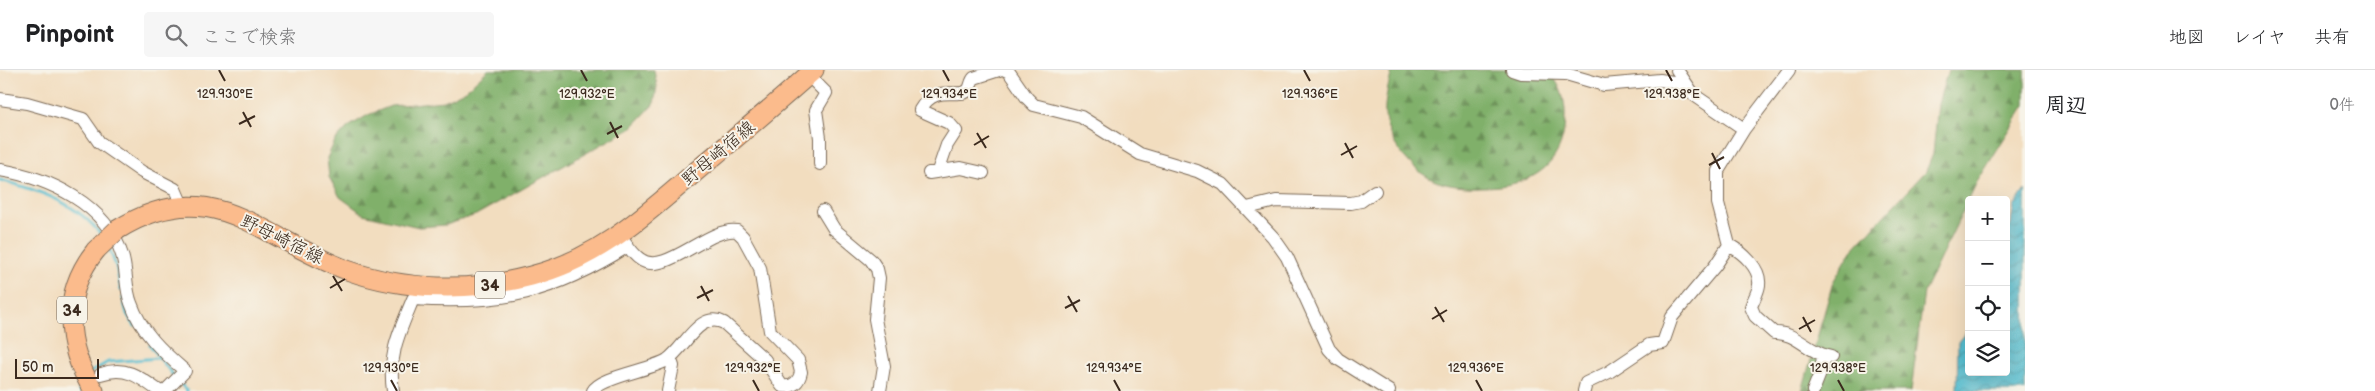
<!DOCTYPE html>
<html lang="ja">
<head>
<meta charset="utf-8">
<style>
	body { margin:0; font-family:"Balsamiq Sans","Klee One",sans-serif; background:#f6f6f6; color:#202124 }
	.controls { position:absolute; right:15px; bottom:15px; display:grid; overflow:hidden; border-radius:5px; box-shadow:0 5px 20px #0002 }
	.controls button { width:45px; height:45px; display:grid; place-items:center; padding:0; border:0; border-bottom:1px solid #e0e0e0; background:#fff; color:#202124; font:25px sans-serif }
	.scale { position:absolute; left:15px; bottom:12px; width:84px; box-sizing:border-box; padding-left:5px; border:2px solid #3b2a1e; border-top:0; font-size:14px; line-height:18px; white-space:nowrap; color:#3b2a1e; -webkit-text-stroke:4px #f7f3e8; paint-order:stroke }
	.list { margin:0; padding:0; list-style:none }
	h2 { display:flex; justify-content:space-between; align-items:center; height:65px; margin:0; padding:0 20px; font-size:21px }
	h2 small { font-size:16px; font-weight:400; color:#757577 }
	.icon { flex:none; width:28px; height:28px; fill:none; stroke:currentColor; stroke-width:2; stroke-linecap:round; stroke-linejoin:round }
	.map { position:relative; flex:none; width:2025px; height:321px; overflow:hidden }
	header { display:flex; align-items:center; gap:30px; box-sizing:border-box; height:70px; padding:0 25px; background:#fff; border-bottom:1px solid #e0e0e0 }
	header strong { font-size:24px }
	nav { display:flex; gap:28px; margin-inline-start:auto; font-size:18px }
	.search { width:350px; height:45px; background:#f6f6f6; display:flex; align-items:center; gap:12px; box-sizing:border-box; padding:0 18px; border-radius:5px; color:#757577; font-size:19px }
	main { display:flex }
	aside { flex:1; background:#fff }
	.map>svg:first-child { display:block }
	.forest { fill:url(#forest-firs); stroke:#5e6d44 }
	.water { fill:url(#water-waves); stroke:#477477 }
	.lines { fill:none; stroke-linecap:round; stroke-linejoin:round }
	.stream { stroke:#53bdd0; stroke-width:3 }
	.street-casing { stroke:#7b6956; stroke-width:14 }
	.primary-casing { stroke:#7b6956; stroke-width:21 }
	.street { stroke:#fff; stroke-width:12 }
	.primary { stroke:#fbbb8c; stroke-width:19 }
	.primary-bridge-casing { stroke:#7b6956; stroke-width:21; stroke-linecap:butt }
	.primary-bridge { stroke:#fbbb8c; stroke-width:19 }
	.ticks { fill:none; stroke:#3b2a1e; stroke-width:2 }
	.labels { text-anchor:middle; stroke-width:4; stroke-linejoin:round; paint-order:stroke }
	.shield { fill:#f7f3e8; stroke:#73665b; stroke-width:1 }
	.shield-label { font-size:16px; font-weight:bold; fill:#3b2a1e }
	.street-label { font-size:18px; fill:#3b2a1e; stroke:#f7f3e8 }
	.ticks-label { font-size:12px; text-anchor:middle; fill:#3b2a1e; stroke:#f7f3e8; stroke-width:4; stroke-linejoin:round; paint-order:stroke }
</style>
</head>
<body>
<header>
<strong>Pinpoint</strong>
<div class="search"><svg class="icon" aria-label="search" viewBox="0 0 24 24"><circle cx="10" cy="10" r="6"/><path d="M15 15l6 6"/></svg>ここで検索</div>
<nav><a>地図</a><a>レイヤ</a><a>共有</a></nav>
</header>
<main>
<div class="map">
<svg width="2025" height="321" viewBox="0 0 2025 321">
	<defs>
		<pattern id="forest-firs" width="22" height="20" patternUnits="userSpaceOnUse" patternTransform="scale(1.25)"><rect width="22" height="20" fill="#80b06a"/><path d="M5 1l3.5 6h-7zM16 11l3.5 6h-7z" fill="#6a8f57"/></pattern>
		<pattern id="water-waves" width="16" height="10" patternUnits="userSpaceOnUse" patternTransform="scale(1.25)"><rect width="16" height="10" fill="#53bdd0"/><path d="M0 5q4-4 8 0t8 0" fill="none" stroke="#469aa8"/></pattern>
	</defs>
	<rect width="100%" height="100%" fill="#f7f3e8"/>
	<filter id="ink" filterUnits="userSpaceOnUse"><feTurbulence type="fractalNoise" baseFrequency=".02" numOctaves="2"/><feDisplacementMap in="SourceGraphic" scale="10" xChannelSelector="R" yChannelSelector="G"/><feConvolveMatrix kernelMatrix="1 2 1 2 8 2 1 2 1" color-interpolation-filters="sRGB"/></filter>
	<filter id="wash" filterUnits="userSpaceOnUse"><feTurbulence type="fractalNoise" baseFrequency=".0096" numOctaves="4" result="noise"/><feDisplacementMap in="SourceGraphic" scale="20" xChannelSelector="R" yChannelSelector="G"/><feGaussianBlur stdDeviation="1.12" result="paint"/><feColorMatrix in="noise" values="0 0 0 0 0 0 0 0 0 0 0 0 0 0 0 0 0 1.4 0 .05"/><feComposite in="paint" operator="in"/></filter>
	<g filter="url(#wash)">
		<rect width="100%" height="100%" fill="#f2ddbf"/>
		<path class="forest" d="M488,0H654L657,16L654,34L631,58L476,145L446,155L419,157L363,144L340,127L329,107L327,88L335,71L348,57L368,45L391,36L444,31L466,20Z
			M1392,0H1547C1560,13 1566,29 1565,48C1564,99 1528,117 1481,117C1466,118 1447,116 1433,110C1410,99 1387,71 1385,45C1384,30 1389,14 1392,0Z
			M1948,0H2025V35L1977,112L1924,222L1911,321H1802L1833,212L1852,180L1926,101L1933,84L1938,34Z"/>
		<path class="water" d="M2025,120V321H1957L1958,272L1969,258V302H2006V164L2011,154L2014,136Z"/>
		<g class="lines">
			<path class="stream" d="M0,110C38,120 78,133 102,166
				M109,178L116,196L121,220
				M123,228L127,244L135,256
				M150,275L175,308
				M91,302L108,292L159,288
				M179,312L187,321
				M79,321L83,313"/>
		</g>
	</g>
	<g filter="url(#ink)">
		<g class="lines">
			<g class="street-casing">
				<path id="street" d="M1005,0L1009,2L1027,28L1034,35L1081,47L1140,84L1197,101L1223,114L1273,167L1287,187L1329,279L1338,289L1389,321
					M1512,0L1521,3L1566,4L1604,15L1660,10L1686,14
					M808,5L826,23L816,40L820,68V94
					M0,29L27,33L83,49L99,72L142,102L175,119L182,135
					M1744,59L1789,0
					M0,100C49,108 106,134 122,185C127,200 125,218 131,233C141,262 163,282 185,301L165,321
					M938,101L947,75L956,61L949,53L920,40C936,11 961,31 969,19C971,16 971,11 974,8L999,0
					M929,103L961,98L983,103
					M1247,138L1276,131L1351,133L1361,131L1375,121
					M823,141L834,159L871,190L877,199L879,208L875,249L884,296L880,321
					M1729,175C1742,182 1761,198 1759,215C1758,223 1753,230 1751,237L1755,246L1774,263C1795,261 1810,284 1831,287
					M101,304C125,295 140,307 159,321
					M393,321C388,284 399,263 413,229C502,235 553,223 628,176
					M593,321C600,307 651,300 667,290C685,278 699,240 724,253L765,290L782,316C793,318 799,312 801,302L798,290L770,261L760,198L743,167L737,161C709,156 664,208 640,189C632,184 626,173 620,165
					M668,321L673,296L670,288
					M1584,321L1586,313L1609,302L1649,275L1663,273L1672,247L1715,196L1729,175L1718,133V101L1744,59L1694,25L1677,0
					M1813,321L1821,301L1823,286"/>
			</g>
			<g class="primary-casing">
				<path id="primary" d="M117,160C212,100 260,168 347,200C406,221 471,222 531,206C601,188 647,143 700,98C738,66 777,33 814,0
					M94,321C65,276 61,223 96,180"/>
			</g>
			<use href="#street" class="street"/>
			<use href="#primary" class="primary"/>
			<g class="primary-bridge-casing">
				<path id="primary-bridge" d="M96,180L117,160"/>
			</g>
			<use href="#primary-bridge" class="primary-bridge"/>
		</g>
	</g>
	<path class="ticks" d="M219,0L225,11M581,0L587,11M943,0L949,11M1304,0L1310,11M1666,0L1672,11M243,42L251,57M610,52L618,68M239,54L255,46M977,63L986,78M607,64L622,56M1345,73L1353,88M974,75L989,66M1712,83L1720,99M1341,85L1357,76M1709,95L1724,87M333,206L342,221M701,216L709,231M330,218L345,209M1068,226L1077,242M697,228L713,220M1435,237L1444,252M1065,238L1080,230M1803,247L1811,262M1432,249L1447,240M1799,259L1815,250M391,310L397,321M753,310L759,321M1114,310L1120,321M1476,310L1482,321M1838,310L1844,321"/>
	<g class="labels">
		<g class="shield">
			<rect x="475" y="201.5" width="30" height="27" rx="4"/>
			<rect x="57" y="226.5" width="30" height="27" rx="4"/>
		</g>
		<g class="shield-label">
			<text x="490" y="221">34</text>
			<text x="72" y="246">34</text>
		</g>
		<g class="street-label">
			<text transform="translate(718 83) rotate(-40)" y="6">野母崎宿線</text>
			<text transform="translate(282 169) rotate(26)" y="6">野母崎宿線</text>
		</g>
	</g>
	<g class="ticks-label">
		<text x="225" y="28">129.930°E</text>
		<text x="587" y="28">129.932°E</text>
		<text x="949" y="28">129.934°E</text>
		<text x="1310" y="28">129.936°E</text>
		<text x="1672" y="28">129.938°E</text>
		<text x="391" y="302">129.930°E</text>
		<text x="753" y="302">129.932°E</text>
		<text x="1114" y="302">129.934°E</text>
		<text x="1476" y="302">129.936°E</text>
		<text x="1838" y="302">129.938°E</text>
	</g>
</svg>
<div class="controls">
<button>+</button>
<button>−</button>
<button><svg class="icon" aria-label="locate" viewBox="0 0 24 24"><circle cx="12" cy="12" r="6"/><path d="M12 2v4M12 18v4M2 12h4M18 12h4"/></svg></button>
<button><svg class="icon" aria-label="layers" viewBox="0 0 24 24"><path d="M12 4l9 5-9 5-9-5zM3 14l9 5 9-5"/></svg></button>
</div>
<div class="scale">50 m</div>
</div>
<aside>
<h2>周辺<small>0件</small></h2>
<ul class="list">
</ul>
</aside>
</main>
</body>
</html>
